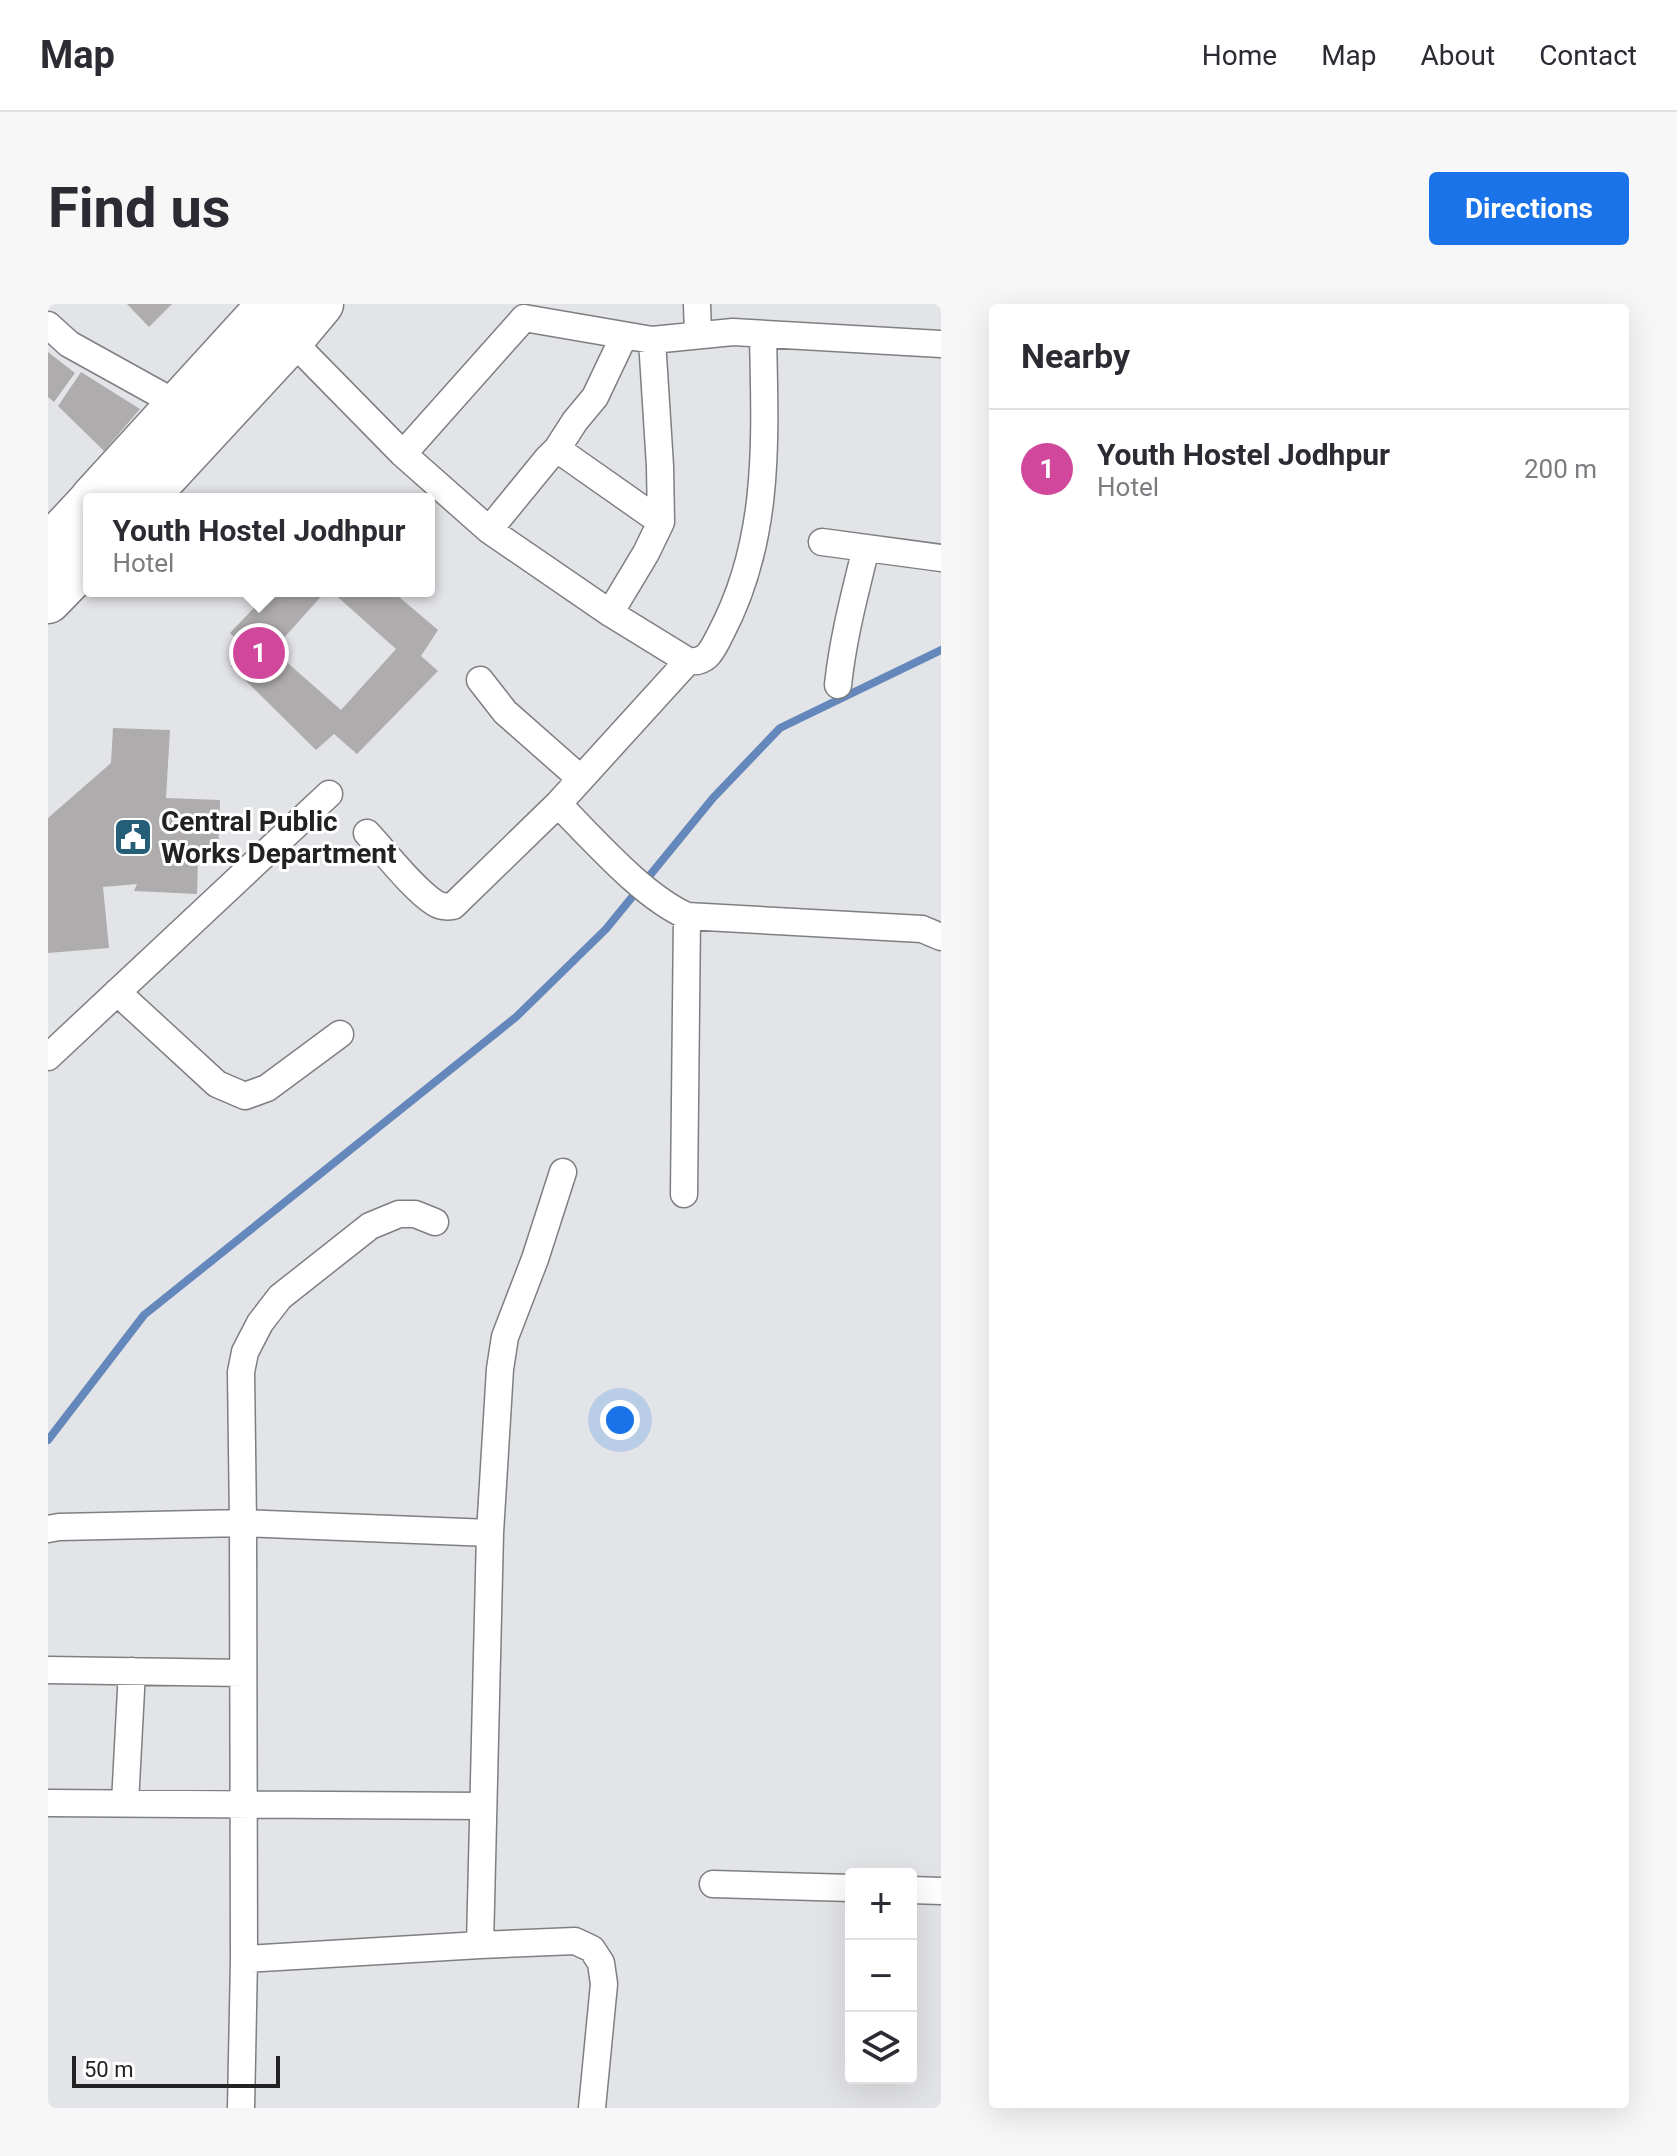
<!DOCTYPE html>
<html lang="en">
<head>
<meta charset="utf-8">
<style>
	body { margin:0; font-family:Roboto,sans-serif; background:#f7f7f7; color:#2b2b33 }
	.controls { position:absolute; right:24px; bottom:24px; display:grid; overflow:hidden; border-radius:8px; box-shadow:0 8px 32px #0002 }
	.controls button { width:72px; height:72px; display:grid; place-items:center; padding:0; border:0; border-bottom:2px solid #e1e1e2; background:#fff; color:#2b2b33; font:40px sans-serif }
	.scale { position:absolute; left:24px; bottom:20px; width:208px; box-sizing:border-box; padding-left:8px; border:4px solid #222223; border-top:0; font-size:22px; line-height:28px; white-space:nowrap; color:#222223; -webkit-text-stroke:6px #fff; paint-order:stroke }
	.you { position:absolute; left:572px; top:1116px; width:28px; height:28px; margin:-20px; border:6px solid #fff; border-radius:50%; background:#1a73e8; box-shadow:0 0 0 12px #1a73e833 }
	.badge { display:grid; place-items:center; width:52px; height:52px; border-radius:50%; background:#1a73e8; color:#fff; font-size:26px; font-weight:700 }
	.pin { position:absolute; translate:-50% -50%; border:4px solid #fff; box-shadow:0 2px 8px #0006 }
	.popup { position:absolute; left:35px; top:189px; width:352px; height:104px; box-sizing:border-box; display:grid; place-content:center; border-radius:8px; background:#fff; filter:drop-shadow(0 2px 6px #0005); font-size:26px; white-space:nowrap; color:#7c7c81 }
	.popup b { font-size:30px; color:#2b2b33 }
	.popup::after { content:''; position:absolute; left:50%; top:100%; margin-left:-16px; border:16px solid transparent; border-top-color:#fff }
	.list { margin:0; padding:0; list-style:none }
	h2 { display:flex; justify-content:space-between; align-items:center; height:104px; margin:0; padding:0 32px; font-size:34px }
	h2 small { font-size:26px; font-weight:400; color:#7c7c81 }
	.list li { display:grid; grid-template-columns:52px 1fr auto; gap:24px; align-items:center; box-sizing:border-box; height:120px; padding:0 32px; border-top:2px solid #e1e1e2 }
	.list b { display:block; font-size:30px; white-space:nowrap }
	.list p { margin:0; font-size:26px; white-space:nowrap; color:#7c7c81 }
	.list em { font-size:26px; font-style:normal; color:#7c7c81 }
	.icon { flex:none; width:44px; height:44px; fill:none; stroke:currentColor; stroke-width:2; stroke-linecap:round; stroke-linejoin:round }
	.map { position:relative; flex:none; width:893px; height:1804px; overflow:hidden; border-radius:8px }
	header { display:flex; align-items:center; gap:48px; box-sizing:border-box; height:112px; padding:0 40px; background:#fff; border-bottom:2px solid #e1e1e2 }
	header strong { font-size:38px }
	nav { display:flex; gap:44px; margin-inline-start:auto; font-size:28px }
	.intro { display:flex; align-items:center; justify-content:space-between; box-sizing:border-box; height:192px; padding:0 48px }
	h1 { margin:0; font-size:56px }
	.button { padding:20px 36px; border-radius:8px; background:#1a73e8; color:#fff; font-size:28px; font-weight:700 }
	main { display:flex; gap:48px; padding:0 48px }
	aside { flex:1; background:#fff; border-radius:8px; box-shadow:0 8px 32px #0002 }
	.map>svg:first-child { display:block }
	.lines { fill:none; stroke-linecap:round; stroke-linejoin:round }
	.stream { stroke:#6488bb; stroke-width:8 }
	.building { fill:#afacae }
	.street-casing { stroke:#7e7f82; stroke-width:29 }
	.highway-casing { stroke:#7e7f82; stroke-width:47 }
	.street { stroke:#fff; stroke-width:26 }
	.highway { stroke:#fff; stroke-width:44 }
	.labels { text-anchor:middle; stroke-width:6; stroke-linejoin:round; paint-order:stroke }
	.poi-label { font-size:28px; font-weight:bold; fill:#222223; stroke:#fff; text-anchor:start }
</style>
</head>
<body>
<header>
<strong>Map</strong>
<nav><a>Home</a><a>Map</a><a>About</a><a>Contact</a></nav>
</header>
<div class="intro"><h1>Find us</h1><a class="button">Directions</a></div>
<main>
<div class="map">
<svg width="893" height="1804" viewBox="0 0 893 1804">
	<rect width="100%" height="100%" fill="#e3e4e7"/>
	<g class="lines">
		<path class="stream" d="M0,1136L96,1011L468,713L558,625L665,494L732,424L893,346"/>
	</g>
	<path class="building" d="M79,0H124L101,23Z
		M0,48L27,69L6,98L0,93Z
		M33,68L92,105L56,147L10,102Z
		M222,287H278L225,346L293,406L348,345L283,287H344L390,326L373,352L390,367L309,450L286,430L268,446L183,362L198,344L182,329Z
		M65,424L122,426L118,494L172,496L170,553L150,552L149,590L86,587L89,580L55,583L61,644L0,649V514L63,459Z"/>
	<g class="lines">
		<g class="street-casing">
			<path id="street" d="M649,0L650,31
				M0,21L21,40L131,101L139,108
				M243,36L355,150L441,226L562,309L640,357L510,500C545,535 594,592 639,612L874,625L893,633
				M604,36L685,28L893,40
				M509,145L613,218
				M355,150L476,14L604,36L612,162L613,218L598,249L562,309
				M441,226L499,155L509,145L527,117L547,93L576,32
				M774,238L893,254
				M640,357C660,360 665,344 673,329C723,234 717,134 715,31
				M432,376L457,408L533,475
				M790,381C795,334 807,289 818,244
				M319,529C337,548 366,586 387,599C393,603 398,603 405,602L510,500
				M69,688L169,780L197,792L219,784L292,730
				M0,753L281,490
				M636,890L639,612
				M0,1225L11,1223L195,1219L193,1068L197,1048L212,1019L232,993L322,922L351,910H367L387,918
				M442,1229L452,1065L457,1033L487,955L515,868
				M0,1366L195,1369
				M0,1499L435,1502
				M77,1499L84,1367
				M665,1580L803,1584
				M863,1586L893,1587
				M196,1655L432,1641
				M193,1804L196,1655L195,1219L442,1229L432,1641L527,1637L544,1645L553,1659L556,1680L544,1804"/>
		</g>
		<g class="highway-casing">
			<path id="highway" d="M44,195L222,0
				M96,195L243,36L273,0
				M0,243L41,199
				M0,297L41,255"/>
		</g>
		<use href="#street" class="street"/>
		<use href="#highway" class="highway"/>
	</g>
	<defs>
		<g id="civic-square" transform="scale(2)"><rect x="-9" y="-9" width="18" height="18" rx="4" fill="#245f77" stroke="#fff"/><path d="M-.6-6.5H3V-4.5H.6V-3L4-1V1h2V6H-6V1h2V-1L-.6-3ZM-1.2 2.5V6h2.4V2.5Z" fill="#fff"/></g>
	</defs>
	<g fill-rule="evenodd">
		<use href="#civic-square" x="85" y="533"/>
	</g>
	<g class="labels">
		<g class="poi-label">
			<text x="113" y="527">Central Public<tspan x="113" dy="32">Works Department</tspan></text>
		</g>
	</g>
</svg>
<div class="controls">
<button>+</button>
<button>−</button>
<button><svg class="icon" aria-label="layers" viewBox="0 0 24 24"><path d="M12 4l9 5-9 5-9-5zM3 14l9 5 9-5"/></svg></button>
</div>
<div class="scale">50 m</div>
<div class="you"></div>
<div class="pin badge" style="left:211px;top:349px;background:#d1479c">1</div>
<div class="popup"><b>Youth Hostel Jodhpur</b>Hotel</div>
</div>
<aside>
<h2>Nearby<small></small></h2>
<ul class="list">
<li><span class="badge" style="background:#d1479c">1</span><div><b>Youth Hostel Jodhpur</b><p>Hotel</p></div><em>200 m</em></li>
</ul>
</aside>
</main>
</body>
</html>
